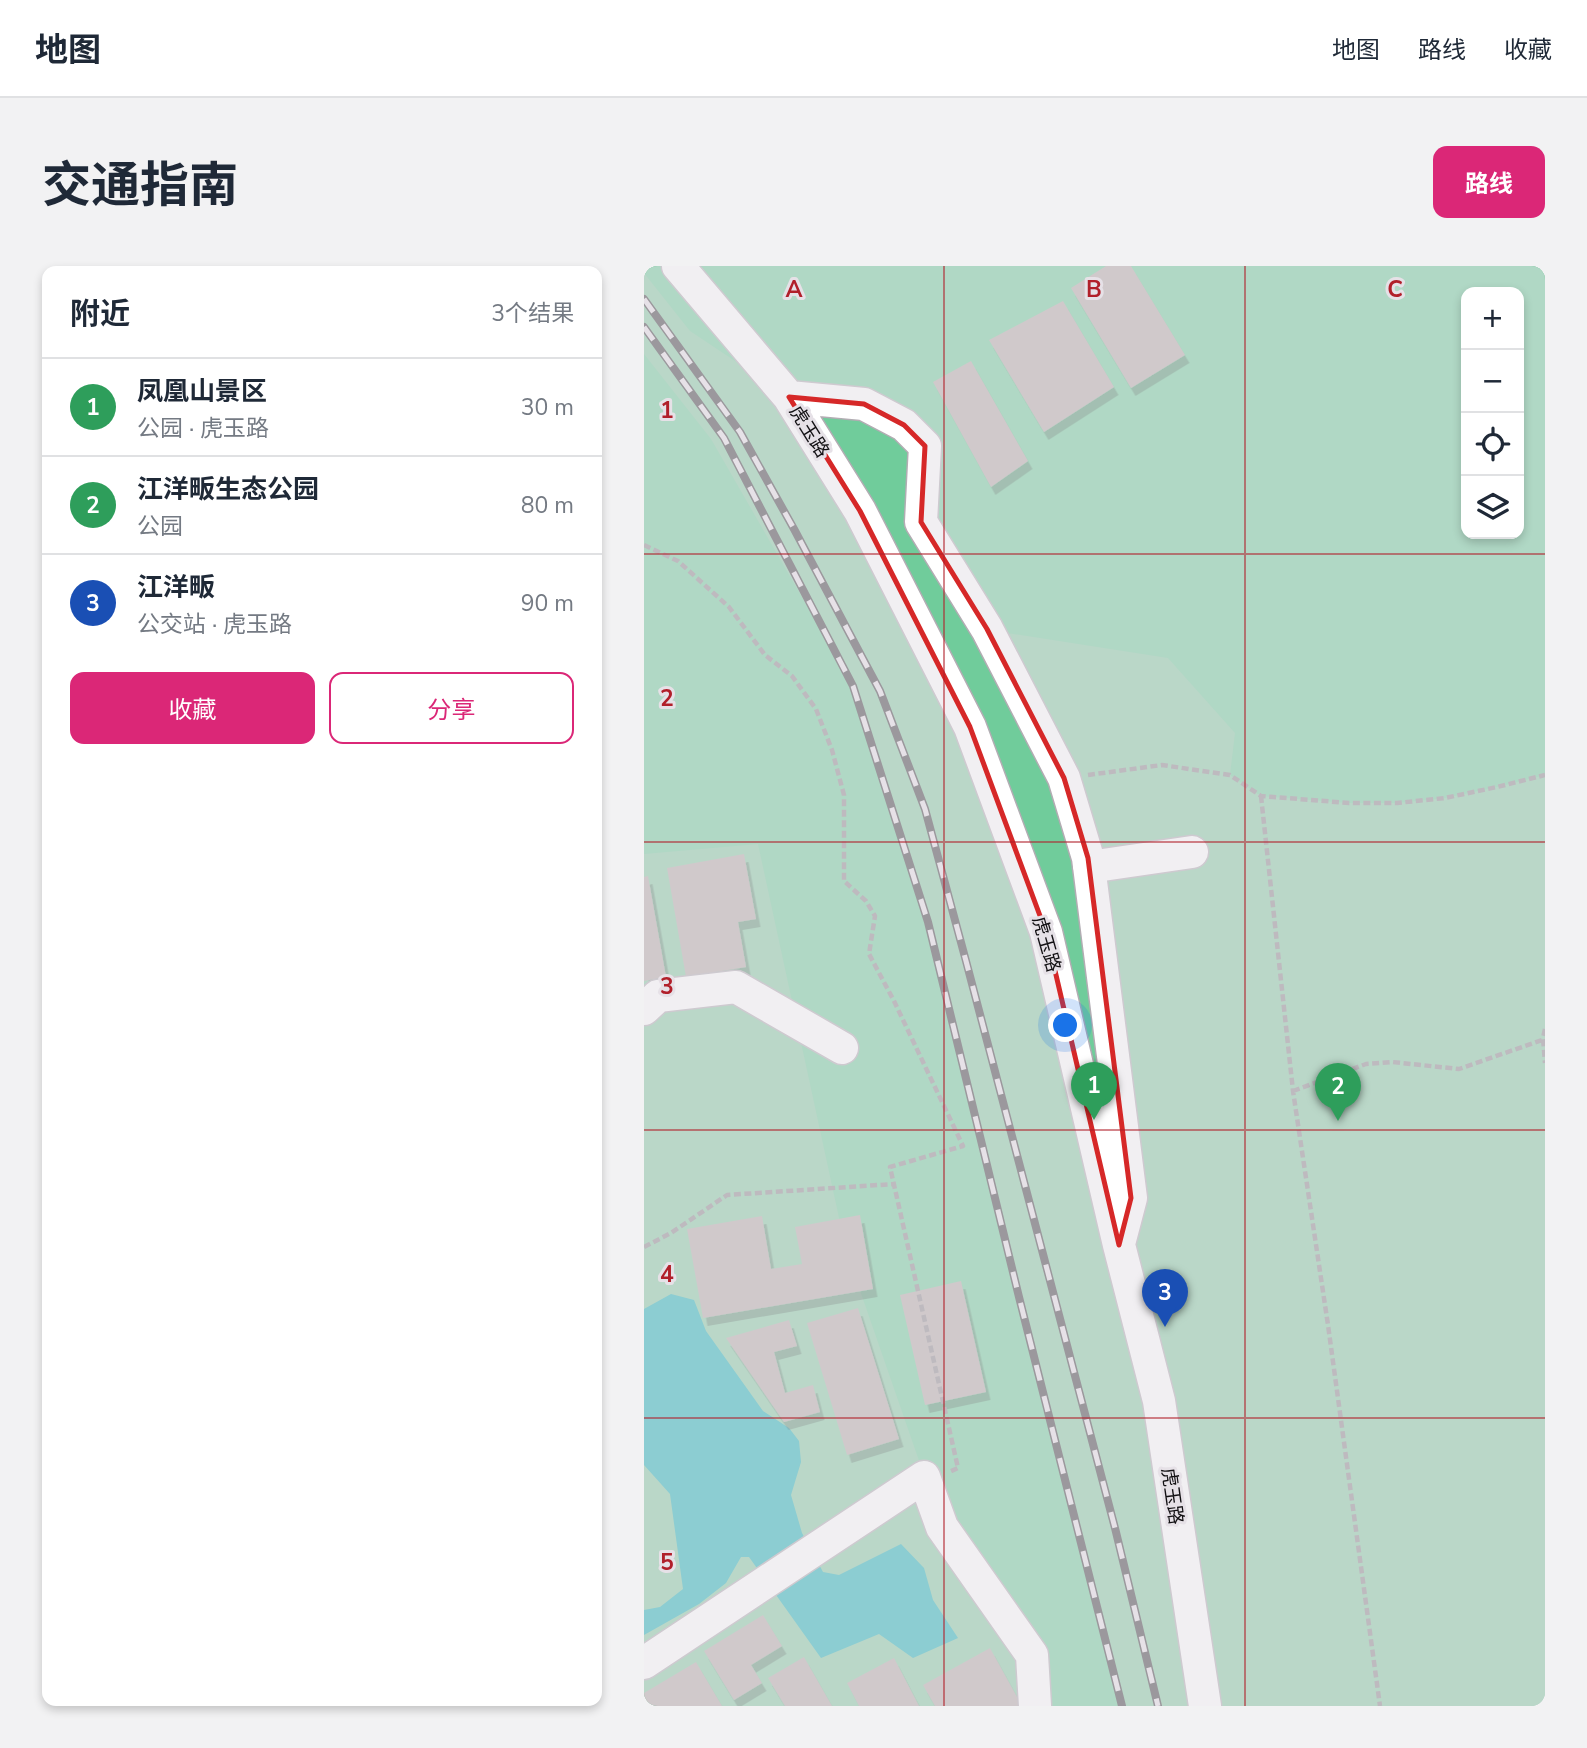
<!DOCTYPE html>
<html lang="zh">
<head>
<meta charset="utf-8">
<style>
	body { margin:0; font-family:"Nunito Sans","Noto Sans SC",sans-serif; background:#f2f2f3; color:#1f2937 }
	.controls { position:absolute; right:21px; top:21px; display:grid; overflow:hidden; border-radius:14px; box-shadow:0 4px 10px #0003 }
	.controls button { width:63px; height:63px; display:grid; place-items:center; padding:0; border:0; border-bottom:2px solid #e0e1e3; background:#fff; color:#1f2937; font:35px sans-serif }
	.you { position:absolute; left:422px; top:760px; width:24px; height:24px; margin:-18px; border:5px solid #fff; border-radius:50%; background:#1a73e8; box-shadow:0 0 0 10px #1a73e833 }
	.badge { display:grid; place-items:center; width:46px; height:46px; border-radius:50%; background:#db2777; color:#fff; font-size:23px; font-weight:700 }
	.pin { position:absolute; translate:-50% -58px; filter:drop-shadow(0 2px 4px #0008) }
	.pin::after { content:''; position:absolute; top:37px; width:24px; height:21px; background:inherit; clip-path:polygon(0 0,100% 0,50% 100%) }
	.list { margin:0; padding:0; list-style:none }
	h2 { display:flex; justify-content:space-between; align-items:center; height:91px; margin:0; padding:0 28px; font-size:30px }
	h2 small { font-size:23px; font-weight:400; color:#747a83 }
	.list li { display:grid; grid-template-columns:46px 1fr auto; gap:21px; align-items:center; box-sizing:border-box; height:98px; padding:0 28px; border-top:2px solid #e0e1e3 }
	.list b { display:block; font-size:26px; white-space:nowrap }
	.list p { margin:0; font-size:23px; white-space:nowrap; color:#747a83 }
	.list em { font-size:23px; font-style:normal; color:#747a83 }
	.actions { display:flex; gap:14px; padding:21px 28px }
	.actions a { flex:1; padding:16px 0; border:2px solid #db2777; border-radius:14px; text-align:center; font-size:24px; color:#db2777 }
	.actions .main { background:#db2777; color:#fff }
	.icon { flex:none; width:38px; height:38px; fill:none; stroke:currentColor; stroke-width:2; stroke-linecap:round; stroke-linejoin:round }
	.map { position:relative; flex:none; width:901px; height:1440px; overflow:hidden; border-radius:14px }
	header { display:flex; align-items:center; gap:42px; box-sizing:border-box; height:98px; padding:0 35px; background:#fff; border-bottom:2px solid #e0e1e3 }
	header strong { font-size:33px }
	nav { display:flex; gap:38px; margin-inline-start:auto; font-size:24px }
	.intro { display:flex; align-items:center; justify-content:space-between; box-sizing:border-box; height:168px; padding:0 42px }
	h1 { margin:0; font-size:49px }
	.button { padding:18px 32px; border-radius:14px; background:#db2777; color:#fff; font-size:24px; font-weight:700 }
	main { display:flex; gap:42px; padding:0 42px }
	aside { flex:1; background:#fff; border-radius:14px; box-shadow:0 4px 10px #0003 }
	.map>svg:first-child { display:block }
	.green { fill:#85caa3; fill-rule:evenodd }
	.forest { fill:#70cc9b; fill-rule:evenodd }
	.water { fill:#20b3b8 }
	.building { fill:#b5aca9; filter:url(#shadow) }
	.lines { fill:none; stroke-linecap:round; stroke-linejoin:round }
	.minor-casing { stroke:#b2adb3; stroke-width:35 }
	.path { stroke:#8e8a8f; stroke-width:4.5; stroke-dasharray:7 3.5; stroke-linecap:butt }
	.minor { stroke:#fff; stroke-width:32 }
	.rail-casing { stroke:#423f43; stroke-width:8 }
	.rail { stroke:#e6e1e7; stroke-width:5; stroke-dasharray:16; stroke-linecap:butt }
	.marked { fill:none; stroke:#d62828; stroke-width:5; stroke-linejoin:round }
	.grid { fill:none; stroke:#b11f2a; stroke-width:2; stroke-opacity:0.55 }
	.labels { text-anchor:middle; stroke-width:6; stroke-linejoin:round; paint-order:stroke }
	.street-label { font-size:19px; fill:#121013; stroke:#e6e1e7 }
	.grid-label { font-size:23px; text-anchor:middle; font-weight:bold; fill:#b11f2a; stroke:#e6e1e7; stroke-width:6; stroke-linejoin:round; paint-order:stroke }
</style>
</head>
<body>
<header>
<strong>地图</strong>
<nav><a>地图</a><a>路线</a><a>收藏</a></nav>
</header>
<div class="intro"><h1>交通指南</h1><a class="button">路线</a></div>
<main>
<aside>
<h2>附近<small>3个结果</small></h2>
<ul class="list">
<li><span class="badge" style="background:#2e9e5b">1</span><div><b>凤凰山景区</b><p>公园 · 虎玉路</p></div><em>30 m</em></li>
<li><span class="badge" style="background:#2e9e5b">2</span><div><b>江洋畈生态公园</b><p>公园</p></div><em>80 m</em></li>
<li><span class="badge" style="background:#1a4fb4">3</span><div><b>江洋畈</b><p>公交站 · 虎玉路</p></div><em>90 m</em></li>
</ul>
<div class="actions"><a class="main">收藏</a><a>分享</a></div>
</aside>
<div class="map">
<svg width="901" height="1440" viewBox="0 0 901 1440">
	<defs>
		<filter id="shadow"><feDropShadow dx="4.5" dy="8" stdDeviation="0" flood-color="#0004"/></filter>
	</defs>
	<rect width="100%" height="100%" fill="#e6e1e7"/>
	<path class="green" d="M0,0H901V1440H0ZM822,26H875V268H822Z"/>
	<path class="forest" d="M0,0H901V509L853,521L801,532L753,537H705L617,530L586,509L591,467L524,392L344,364L420,512L487,932L402,666L326,461L145,131L46,65L0,7ZM822,26H875V268H822Z
		M0,88L67,173L209,420L284,656L375,1031L478,1440H391L388,1389L298,1261L202,984L114,578L0,588Z"/>
	<path class="water" d="M27,1028L50,1034L62,1065L119,1145L145,1162L155,1175L157,1196L147,1229L158,1267L179,1306L195,1309L257,1278L280,1302L289,1334L314,1372L269,1392L235,1368L177,1392L105,1291H97L82,1317L55,1338L0,1369V1344L16,1341L39,1323L26,1228L0,1199V1043Z"/>
	<path class="building" d="M462,0H487L541,89L487,122L427,22Z
		M419,35L470,121L400,166L345,74Z
		M327,95L384,195L347,221L289,116Z
		M100,588L112,653L94,656L102,701L42,711L23,602Z
		M4,610L22,711L0,715V611Z
		M216,949L229,1023L59,1052L43,963L118,950L127,1003L158,998L151,961Z
		M317,1015L342,1126L281,1139L256,1029Z
		M214,1042L255,1173L203,1189L163,1057Z
		M145,1054L153,1080L130,1086L141,1127L169,1119L176,1146L140,1156L82,1072Z
		M119,1349L138,1380L107,1399L118,1417L90,1434L60,1385Z
		M346,1382L378,1440H291L279,1419Z
		M160,1391L188,1440H141L124,1412Z
		M250,1392L275,1440H215L203,1417Z
		M52,1396L78,1440H5L0,1432V1427Z"/>
	<g class="lines">
		<g class="minor-casing">
			<path id="minor" d="M34,0L145,131L216,245L326,461L402,666L475,979L515,1135L561,1440
				M145,131L220,138L260,159L281,180L277,256L343,363L420,512L444,592L487,932L476,974
				M445,601L548,586
				M0,743L14,730L92,721L198,782
				M0,1397L280,1211L298,1261L388,1389L391,1440"/>
		</g>
		<path class="path" d="M0,279L34,295L85,341L121,389L148,410L172,443L188,484L200,529V615L222,635L231,650L225,688L250,735L319,880L246,901L314,1202L305,1206
			M444,509L518,499L586,509L617,530L705,537H753L801,532L853,521L901,509
			M617,530L649,825L684,1059L736,1440
			M901,763L899,772L901,797
			M649,825L722,798L748,796L815,803L901,773
			M0,981L27,967L83,929L250,918"/>
		<use href="#minor" class="minor"/>
		<g class="rail-casing">
			<path id="rail" d="M0,33L96,166L150,263L236,425L281,543L322,695L471,1262L514,1440
				M0,61L80,172L209,420L284,656L375,1031L478,1440"/>
		</g>
		<use href="#rail" class="rail"/>
	</g>
	<path d="M0 0H901V1440H0ZM145,131L220,138L260,159L281,180L277,256L343,363L420,512L444,592L487,932L475,979L402,666L326,461L216,245Z" fill="#e6e1e7" fill-opacity=".55" fill-rule="evenodd"/>
	<path class="marked" d="M145,131L220,138L260,159L281,180L277,256L343,363L420,512L444,592L487,932L475,979L402,666L326,461L216,245Z"/>
	<path class="grid" d="M300,0V1440M601,0V1440M0,288H901M0,576H901M0,864H901M0,1152H901"/>
	<g class="labels">
		<g class="street-label">
			<text transform="translate(166 165) rotate(58)" y="7">虎玉路</text>
			<text transform="translate(403 678) rotate(74)" y="7">虎玉路</text>
			<text transform="translate(529 1230) rotate(82)" y="7">虎玉路</text>
		</g>
	</g>
	<g class="grid-label">
		<text x="150" y="31">A</text>
		<text x="450" y="31">B</text>
		<text x="751" y="31">C</text>
		<text x="23" y="152">1</text>
		<text x="23" y="440">2</text>
		<text x="23" y="728">3</text>
		<text x="23" y="1016">4</text>
		<text x="23" y="1304">5</text>
	</g>
</svg>
<div class="controls">
<button>+</button>
<button>−</button>
<button><svg class="icon" aria-label="locate" viewBox="0 0 24 24"><circle cx="12" cy="12" r="6"/><path d="M12 2v4M12 18v4M2 12h4M18 12h4"/></svg></button>
<button><svg class="icon" aria-label="layers" viewBox="0 0 24 24"><path d="M12 4l9 5-9 5-9-5zM3 14l9 5 9-5"/></svg></button>
</div>
<div class="you"></div>
<div class="pin badge" style="left:450px;top:854px;background:#2e9e5b">1</div>
<div class="pin badge" style="left:694px;top:855px;background:#2e9e5b">2</div>
<div class="pin badge" style="left:521px;top:1061px;background:#1a4fb4">3</div>
</div>
</main>
</body>
</html>
